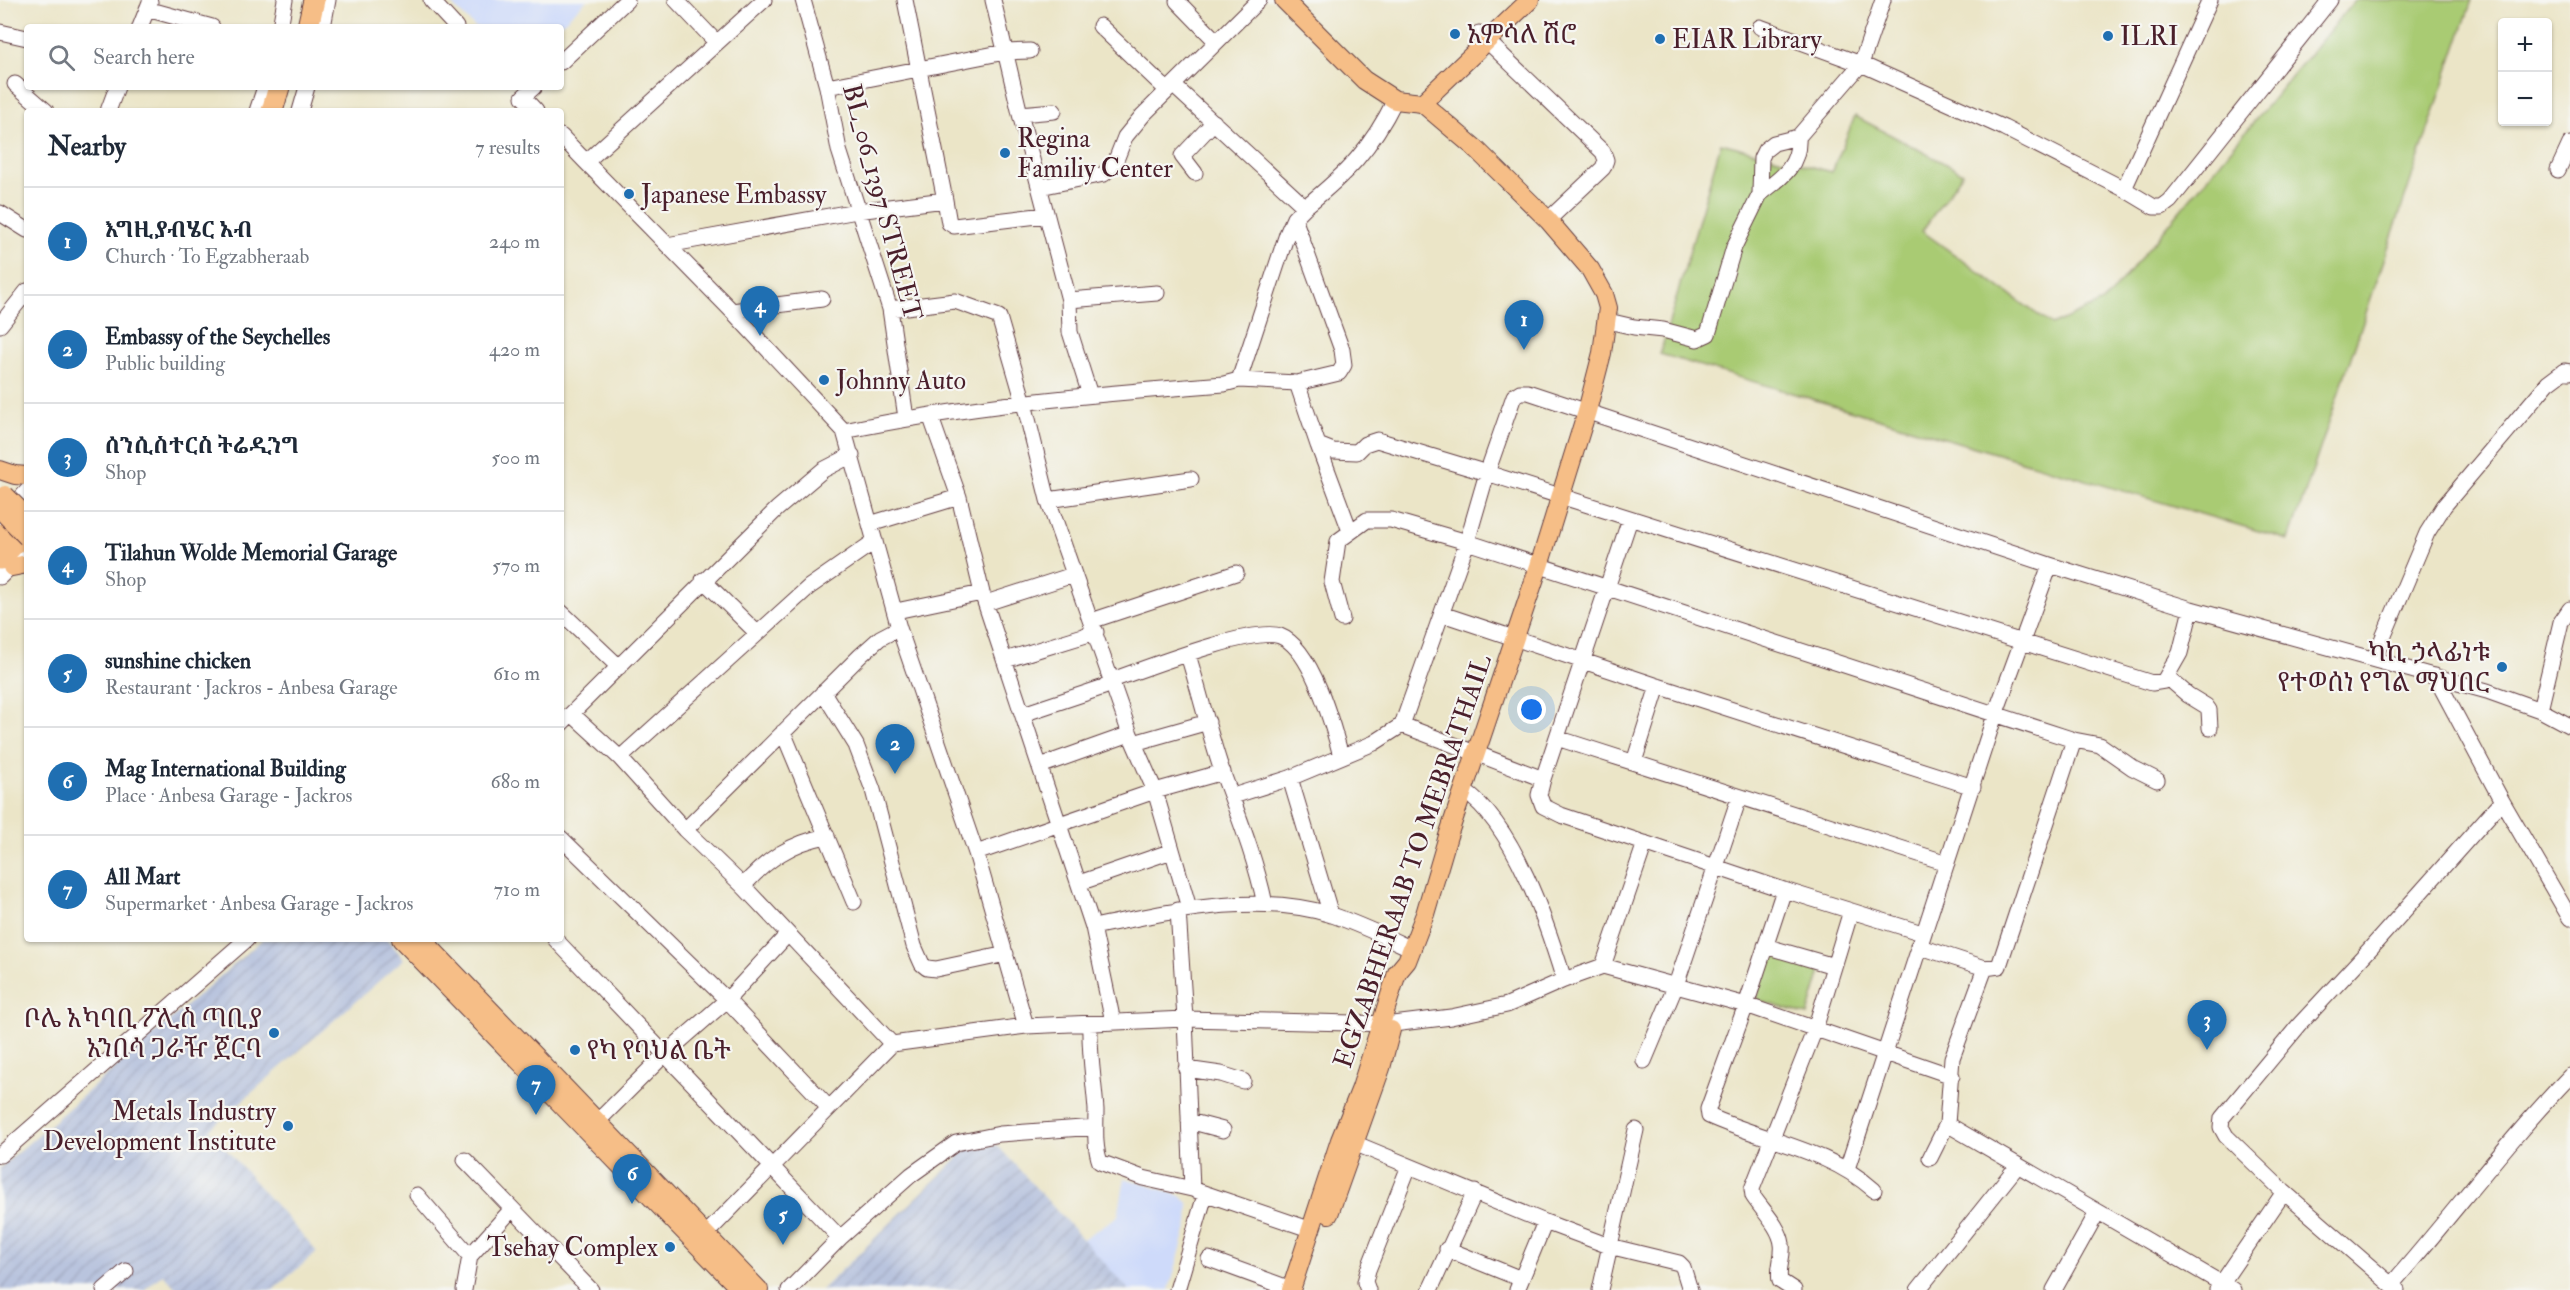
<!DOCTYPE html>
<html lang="en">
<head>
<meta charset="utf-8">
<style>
	body { margin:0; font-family:"IM FELL Double Pica","Noto Serif Ethiopic",serif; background:#f2f2f3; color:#1f2937 }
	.controls { position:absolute; right:18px; top:18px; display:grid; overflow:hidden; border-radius:6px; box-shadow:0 2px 4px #0004 }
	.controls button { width:54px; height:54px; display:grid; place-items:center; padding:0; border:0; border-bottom:2px solid #e0e1e3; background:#fff; color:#1f2937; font:30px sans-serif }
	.you { position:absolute; left:1532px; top:710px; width:21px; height:21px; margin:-15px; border:4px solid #fff; border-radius:50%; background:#1a73e8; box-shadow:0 0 0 9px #1a73e833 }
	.badge { display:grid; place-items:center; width:39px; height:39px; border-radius:50%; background:#1f6fb2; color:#fff; font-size:20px; font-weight:700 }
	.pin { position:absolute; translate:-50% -50px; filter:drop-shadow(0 2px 3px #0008) }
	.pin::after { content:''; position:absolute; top:32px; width:21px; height:18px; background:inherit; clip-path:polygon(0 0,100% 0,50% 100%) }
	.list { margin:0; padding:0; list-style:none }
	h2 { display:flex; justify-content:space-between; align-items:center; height:78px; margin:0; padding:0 24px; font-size:26px }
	h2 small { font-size:20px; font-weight:400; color:#747a83 }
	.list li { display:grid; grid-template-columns:39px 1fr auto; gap:18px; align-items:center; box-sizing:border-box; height:108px; padding:0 24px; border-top:2px solid #e0e1e3 }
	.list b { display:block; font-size:22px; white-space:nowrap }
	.list p { margin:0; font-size:20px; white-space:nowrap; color:#747a83 }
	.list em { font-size:20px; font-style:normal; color:#747a83 }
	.icon { flex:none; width:33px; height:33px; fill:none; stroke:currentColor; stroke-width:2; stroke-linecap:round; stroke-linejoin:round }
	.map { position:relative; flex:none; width:2570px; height:1290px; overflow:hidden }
	.search { position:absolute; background:#fff; box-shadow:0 2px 4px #0004; left:24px; top:24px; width:540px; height:66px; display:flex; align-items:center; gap:15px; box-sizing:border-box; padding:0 21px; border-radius:6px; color:#747a83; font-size:22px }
	.panel { position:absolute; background:#fff; box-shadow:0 2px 4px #0004; left:24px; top:108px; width:540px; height:834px; border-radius:6px }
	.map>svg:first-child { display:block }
	.built { fill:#cedafa }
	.industrial { fill:url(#industrial-furrows) }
	.green { fill:#a9cb73; stroke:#7a754f; stroke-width:1.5 }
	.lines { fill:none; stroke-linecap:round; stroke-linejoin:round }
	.minor-casing { stroke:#623d42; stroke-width:17 }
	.major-casing { stroke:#623d42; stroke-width:20 }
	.highway-casing { stroke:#623d42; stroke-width:23 }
	.minor { stroke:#fff; stroke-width:15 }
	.major { stroke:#f6be87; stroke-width:18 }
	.highway { stroke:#f6be87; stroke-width:21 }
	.major-bridge-casing { stroke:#623d42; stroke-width:20; stroke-linecap:butt }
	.major-bridge { stroke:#f6be87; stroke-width:18 }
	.poi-dot { fill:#1f6fb2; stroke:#f6f6f2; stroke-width:2 }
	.labels { text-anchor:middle; stroke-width:4.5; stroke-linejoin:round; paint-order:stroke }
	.poi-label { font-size:26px; fill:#4a1f2b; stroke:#f6f6f2; text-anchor:start }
	.street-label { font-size:26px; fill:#4a1f2b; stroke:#f6f6f2 }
</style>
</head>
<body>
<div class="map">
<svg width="2570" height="1290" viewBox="0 0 2570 1290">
	<defs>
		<pattern id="industrial-furrows" width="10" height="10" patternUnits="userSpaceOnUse" patternTransform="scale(1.5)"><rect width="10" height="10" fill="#b9c4de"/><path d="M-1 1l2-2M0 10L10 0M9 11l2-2" fill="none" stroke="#a1a8bf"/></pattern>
	</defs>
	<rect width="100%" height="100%" fill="#f6f6f2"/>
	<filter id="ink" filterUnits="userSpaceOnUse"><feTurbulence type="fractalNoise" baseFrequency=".0167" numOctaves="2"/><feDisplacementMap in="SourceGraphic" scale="12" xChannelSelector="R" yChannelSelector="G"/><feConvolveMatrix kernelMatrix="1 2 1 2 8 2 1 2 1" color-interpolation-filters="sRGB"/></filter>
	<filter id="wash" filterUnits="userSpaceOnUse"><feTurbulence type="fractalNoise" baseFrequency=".008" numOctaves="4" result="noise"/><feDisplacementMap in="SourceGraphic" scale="24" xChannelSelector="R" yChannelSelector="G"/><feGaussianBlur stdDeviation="1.35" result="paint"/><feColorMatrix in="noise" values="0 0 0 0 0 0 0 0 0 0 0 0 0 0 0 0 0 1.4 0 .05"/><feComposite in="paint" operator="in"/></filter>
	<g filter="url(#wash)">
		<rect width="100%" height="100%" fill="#ebe5c7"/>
		<path class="built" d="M447,0H587L558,27H475Z
			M1125,1178L1181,1196L1189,1204L1188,1224L1169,1290H1033L1084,1238L1118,1216Z"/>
		<path class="industrial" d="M263,939H387L404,959L209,1130L317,1252L273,1290H178L163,1274L144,1290H0V1168Z
			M997,1145L1129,1290H821L967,1149Z"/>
		<path class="green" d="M2355,0H2472L2289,540L1660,354L1721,143L1832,172L1855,116L1963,173L1922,231L2052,325L2105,301Z
			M1771,948L1823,964L1808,1015L1756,1000Z"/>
	</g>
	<g filter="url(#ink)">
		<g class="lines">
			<g class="minor-casing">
				<path id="minor" d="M431,0L456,27
					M676,0L716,42
					M764,0L586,162L732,311L844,431L899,628L976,853L1026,1026
					M803,0L827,87L839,150L890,309L906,418
					M993,0L1020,114L1069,300L1070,332L1090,395
					M1883,0L1861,64L2004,128L2124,189L2154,207H2162L2170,201L2330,0
					M1177,1L1216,41
					M147,9L212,27
					M1100,26L1167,90
					M140,27L150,2
					M280,27L285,0
					M323,27L328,0
					M0,32L27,38
					M1479,33L1603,152L1606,160L1603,168L1548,220
					M561,62L627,0
					M15,84L46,111
					M1173,85L1305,207C1347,173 1371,149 1395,100
					M534,87L523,97L536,111
					M827,87L1005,52L1030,51
					M108,111L117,87
					M257,111L265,87
					M300,111L307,87
					M1020,114L1054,111
					M561,136L586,162
					M2558,170L2570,144
					M1195,173L1182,156L1214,122
					M1040,187L1104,174L1116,160L1125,137L1143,115L1259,0
					M2124,189L2210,0
					M1760,194C1781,178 1800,166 1798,137
					M945,200L949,223L954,226L1046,215
					M0,213L27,230
					M667,245L857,211L945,200L905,0
					M1069,300L1157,293
					M890,309L955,301L999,317L1024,403L1048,500L1191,479
					M732,311L822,299
					M1608,321L1634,327L1663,330L1697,339L1708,334L1734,247L1760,194L1761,158L1765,150L1774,143L1798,137L1861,64L1760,27
					M0,325L27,291
					M1239,380L1297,383L1339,373L1344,365L1342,350L1294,218
					M1297,383L1318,445L1333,451L1357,452L1365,444L1377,440L1487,473L1514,396L1520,392H1528L2050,565L2191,609L2487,691L2540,710L2570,726
					M930,415L959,497L982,593L1093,927L1113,1022
					M844,431C969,405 1096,394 1224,384L1239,380L1287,234L1294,218L1305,207
					M1318,445L1350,531
					M1048,500L1130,734L1155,791L1189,908
					M1630,519L1543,779L1539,795L1543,806L1561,815L1784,890L1922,933
					M0,522L27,491
					M870,524L959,497
					M0,577L27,550
					M703,580L757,633
					M986,603L1073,575
					M896,611L982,593
					M561,612L619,667
					M1442,614L1658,686L1973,787
					M1091,621L1236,573
					M1188,655C1200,693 1209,733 1222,771C1238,815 1255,857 1265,904
					M2374,659L2427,533L2444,506L2548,383L2564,371L2570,372
					M1005,660L1096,632
					M2435,676L2502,801L2570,918
					M2167,677L2188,695L2206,706L2209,710L2210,728
					M823,692L856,745L873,790L914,946L922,964L927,968L936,969L1006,954
					M2540,710L2561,622L2570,609
					M572,714L620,758L685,830L743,886L892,1044
					M1023,714L1104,687L1112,680C1144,669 1253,626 1280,636C1312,648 1333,726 1341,756
					M561,724L777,509L823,470L852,455
					M1402,725L1543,779
					M783,732L854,902
					M1557,738L1947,863
					M2074,740L2100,745L2133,768L2157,780
					M1134,743L1208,722
					M620,758L809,587L875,541
					M1634,762L1658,686
					M1040,766L1130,734
					M1290,778L1331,915
					M1464,791C1514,824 1547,924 1564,980
					M1233,796L1290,778L1374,743L1402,725L1467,542L1391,520H1367L1338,541L1332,582L1342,619
					M685,830L861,655L880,638L899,628
					M561,838L727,1000L829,1108
					M976,853L1155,791L1223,772
					M1079,883L1172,851
					M743,886C767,859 791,843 827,836
					M1784,890L1746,1005L1708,1109L1709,1116C1764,1141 1828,1149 1874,1190
					M1178,910L1185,1019L1192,1189
					M1093,927C1170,912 1255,891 1332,915C1359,924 1386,937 1412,949
					M555,939L840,1238
					M1765,946L1834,966
					M1918,946L1985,968L1999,966L2074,740L1467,542L1487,473L2152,683L2164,681L2180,653L2191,609
					M1603,966L1645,843
					M1090,1025C1089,1054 1094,1081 1096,1110C1096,1127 1094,1146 1100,1162L1143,1178L1192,1189L1312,1230
					M1644,1061L1676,985L1739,798
					M1186,1069L1221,1074L1243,1081
					M598,1121L665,1054L727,1000L788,934
					M1189,1121L1223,1130
					M1947,1124L2233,1290
					M1354,1143L1545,1222L1609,1246L1679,1263L1683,1267L1690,1290
					M0,1155L247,939
					M1930,1158L1947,1124L1952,1058L1985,968
					M465,1160L591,1290
					M1847,1169L1995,715L2050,565
					M417,1195L470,1256
					M706,1234L892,1044L1026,1026L1185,1019L1393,1024L1451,1017L1507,1005L1564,980L1603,966L1746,1005L1952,1076
					M1447,1249L1521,1279
					M1209,1259L1291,1289
					M2391,1285C2452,1216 2506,1142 2570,1076
					M104,1290L126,1271
					M464,1290L470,1256L512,1209
					M789,1290L840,1238L911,1175L956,1143L1000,1134L1096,1127
					M1177,1290L1205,1195
					M1368,1290L1365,1282L1368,1270L1409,1166
					M1430,1290L1475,1192
					M1517,1290L1545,1222
					M1600,1290L1636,1130
					M1794,1290L1780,1281C1777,1268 1784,1256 1782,1244C1780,1227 1762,1210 1753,1196L1752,1189L1815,1029L1851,911
					M1918,1290L2018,1165
					M2054,1290L2097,1213
					M2217,1290L2284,1192
					M2397,1290L2284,1192L2226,1136L2221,1127L2222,1118L2300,1024L2369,950L2502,801"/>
			</g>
			<g class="major-casing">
				<path id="major" d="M1284,0L1364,80L1395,100L1422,103L1475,148L1548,220L1590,269L1604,294L1608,308L1602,353L1587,411L1539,566L1448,836L1425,914L1407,961L1397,973L1361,1088L1340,1140L1291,1290
					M1422,103L1530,0
					M0,470L15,475L27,476
					M12,567L27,564
					M401,939L741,1290
					M422,939L759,1290
					M1329,1214L1381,1068L1391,1030"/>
			</g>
			<g class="highway-casing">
				<path id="highway" d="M308,27L314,0
					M272,111L279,87
					M0,539L27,510
					M0,559L26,531"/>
			</g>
			<use href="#minor" class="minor"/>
			<use href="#major" class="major"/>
			<use href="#highway" class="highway"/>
			<g class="major-bridge-casing">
				<path id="major-bridge" d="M5,495L27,517
					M0,509L27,537"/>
			</g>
			<use href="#major-bridge" class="major-bridge"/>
		</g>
	</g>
	<g class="poi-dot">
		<circle cx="1455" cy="34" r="6"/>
		<circle cx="2108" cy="36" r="6"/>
		<circle cx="1660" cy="39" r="6"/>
		<circle cx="1005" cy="153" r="6"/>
		<circle cx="629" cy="194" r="6"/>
		<circle cx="824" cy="380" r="6"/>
		<circle cx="2502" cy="667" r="6"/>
		<circle cx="274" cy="1033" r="6"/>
		<circle cx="575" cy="1050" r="6"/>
		<circle cx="288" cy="1126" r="6"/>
		<circle cx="670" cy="1247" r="6"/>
	</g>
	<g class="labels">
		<g class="poi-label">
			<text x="1467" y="43">አምሳለ ሽሮ</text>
			<text x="2120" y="45">ILRI</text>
			<text x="1672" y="48">EIAR Library</text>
			<text x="1017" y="147">Regina<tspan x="1017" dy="30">Familiy Center</tspan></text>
			<text x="641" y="203">Japanese Embassy</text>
			<text x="836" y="389">Johnny Auto</text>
			<text x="2490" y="661" text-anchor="end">ካኪ ኃላፊነቱ<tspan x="2490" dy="30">የተወሰነ የግል ማህበር</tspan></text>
			<text x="262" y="1027" text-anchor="end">ቦሌ አካባቢ ፖሊስ ጣቢያ<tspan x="262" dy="30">አንበሳ ጋራዥ ጀርባ</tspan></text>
			<text x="587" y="1059">የካ የባህል ቤት</text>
			<text x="276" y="1120" text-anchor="end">Metals Industry<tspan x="276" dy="30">Development Institute</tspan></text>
			<text x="658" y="1256" text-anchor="end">Tsehay Complex</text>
		</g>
		<g class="street-label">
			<text transform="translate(883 202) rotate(75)" y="9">BL_06_1397 STREET</text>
			<text transform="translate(1412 861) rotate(-71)" y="9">EGZABHERAAB TO MEBRATHAIL</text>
		</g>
	</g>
</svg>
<div class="controls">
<button>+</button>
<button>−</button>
</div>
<div class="you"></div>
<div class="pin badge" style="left:1524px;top:350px">1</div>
<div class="pin badge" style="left:895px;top:774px">2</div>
<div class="pin badge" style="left:2207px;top:1050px">3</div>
<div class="pin badge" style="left:760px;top:336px">4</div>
<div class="pin badge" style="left:783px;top:1245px">5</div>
<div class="pin badge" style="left:632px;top:1204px">6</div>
<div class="pin badge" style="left:536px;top:1115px">7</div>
<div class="search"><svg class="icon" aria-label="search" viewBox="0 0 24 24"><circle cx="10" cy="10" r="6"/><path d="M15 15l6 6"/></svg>Search here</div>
<section class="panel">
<h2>Nearby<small>7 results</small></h2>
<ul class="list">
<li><span class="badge">1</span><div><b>እግዚያብሄር አብ</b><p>Church · To Egzabheraab</p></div><em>240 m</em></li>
<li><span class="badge">2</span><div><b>Embassy of the Seychelles</b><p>Public building</p></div><em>420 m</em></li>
<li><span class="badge">3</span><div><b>ሰንሲስተርስ ትሬዲንግ</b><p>Shop</p></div><em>500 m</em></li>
<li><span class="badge">4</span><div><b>Tilahun Wolde Memorial Garage</b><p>Shop</p></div><em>570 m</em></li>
<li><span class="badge">5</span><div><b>sunshine chicken</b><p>Restaurant · Jackros - Anbesa Garage</p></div><em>610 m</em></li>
<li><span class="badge">6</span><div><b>Mag International Building</b><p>Place · Anbesa Garage - Jackros</p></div><em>680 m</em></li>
<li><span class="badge">7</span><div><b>All Mart</b><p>Supermarket · Anbesa Garage - Jackros</p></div><em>710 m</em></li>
</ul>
</section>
</div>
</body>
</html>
